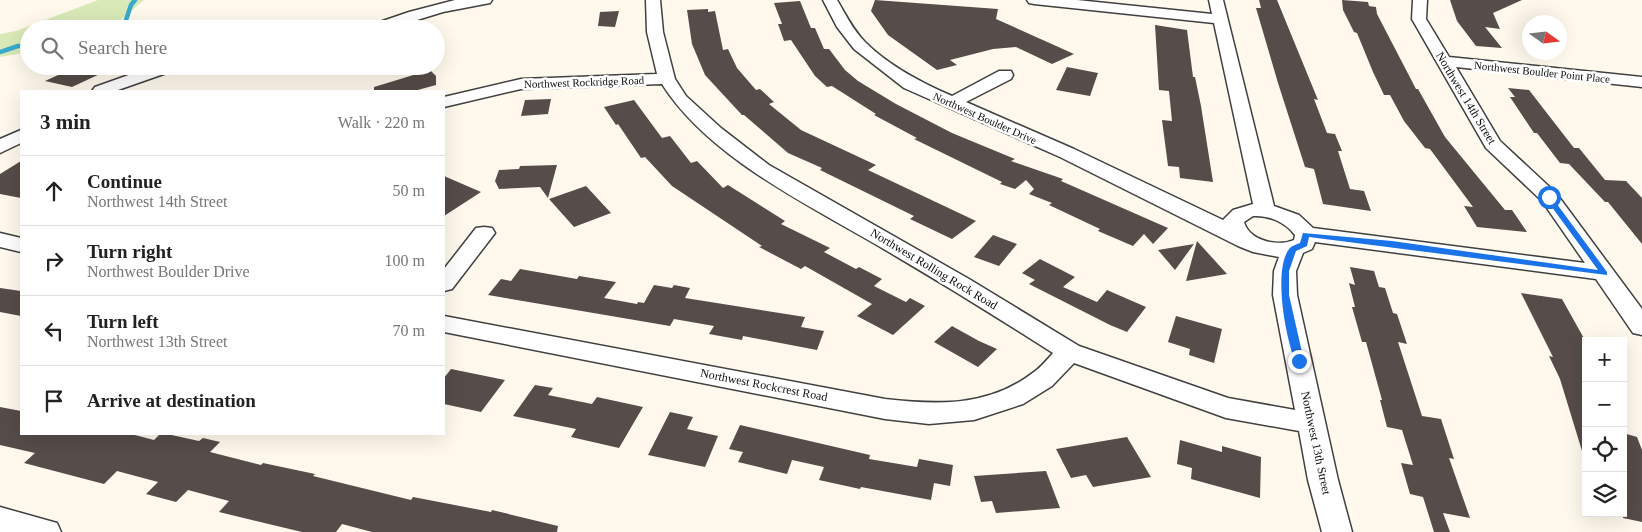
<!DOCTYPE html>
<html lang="en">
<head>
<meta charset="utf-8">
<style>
	body { margin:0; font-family:Georgia,serif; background:#f2f2f2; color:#222 }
	.controls { position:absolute; right:15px; bottom:15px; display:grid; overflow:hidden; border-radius:0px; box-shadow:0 5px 20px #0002 }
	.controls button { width:45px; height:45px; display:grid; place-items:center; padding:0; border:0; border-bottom:1px solid #e0e0e0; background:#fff; color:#222; font:25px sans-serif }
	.compass { position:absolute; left:1522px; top:15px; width:45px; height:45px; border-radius:50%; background:#fff; box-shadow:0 5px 20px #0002; rotate:104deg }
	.stop { position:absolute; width:15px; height:15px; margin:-11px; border:4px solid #1a73e8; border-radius:50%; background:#fff }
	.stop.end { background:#1a73e8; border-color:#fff; box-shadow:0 1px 5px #0008 }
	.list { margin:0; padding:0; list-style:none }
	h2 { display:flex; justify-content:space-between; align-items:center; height:65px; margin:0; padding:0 20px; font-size:21px }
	h2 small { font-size:16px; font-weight:400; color:#767676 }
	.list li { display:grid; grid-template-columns:32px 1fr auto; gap:15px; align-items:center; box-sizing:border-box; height:70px; padding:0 20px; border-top:1px solid #e0e0e0 }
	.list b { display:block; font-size:19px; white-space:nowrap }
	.list p { margin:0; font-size:16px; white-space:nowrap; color:#767676 }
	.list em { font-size:16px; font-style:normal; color:#767676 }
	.icon { flex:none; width:28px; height:28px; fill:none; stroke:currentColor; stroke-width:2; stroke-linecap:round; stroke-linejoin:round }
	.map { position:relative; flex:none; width:1642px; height:532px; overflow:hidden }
	.search { position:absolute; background:#fff; box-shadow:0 5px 20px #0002; left:20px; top:20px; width:425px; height:55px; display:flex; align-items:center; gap:12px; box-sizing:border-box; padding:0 18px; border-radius:28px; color:#767676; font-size:19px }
	.panel { position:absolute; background:#fff; box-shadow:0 5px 20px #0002; left:20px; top:90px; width:425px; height:345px; border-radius:0px }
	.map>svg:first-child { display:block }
	.green { fill:#d9e9b7 }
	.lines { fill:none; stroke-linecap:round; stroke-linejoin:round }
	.stream { stroke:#38aace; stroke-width:4.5 }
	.building { fill:#564c49 }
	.minor-casing { stroke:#404040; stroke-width:3 }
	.minor { fill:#fff; fill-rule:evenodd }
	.route { fill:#1a73e8 }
	.labels { text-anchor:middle; stroke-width:5; stroke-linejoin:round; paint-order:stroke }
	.far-street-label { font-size:11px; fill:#0d0d0d; stroke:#fff }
	.street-label { font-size:12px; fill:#0d0d0d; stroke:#fff }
</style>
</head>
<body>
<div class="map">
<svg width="1642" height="532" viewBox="0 0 1642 532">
	<rect width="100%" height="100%" fill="#fff9ed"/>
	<path class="green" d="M98,0H144L110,29H29V52L0,57V34L16,31Z"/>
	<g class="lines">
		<path class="stream" d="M119,29L124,26L131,5L135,0
			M0,52L18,46H29"/>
	</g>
	<path class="building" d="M875,0L998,9L996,19L1074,54L1052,64L1016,47L993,49L950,60L957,65L937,70L888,35L871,11Z
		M1259,0H1277L1318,100L1314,99L1327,133L1335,134L1342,151H1338L1350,189L1364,191L1371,211L1323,204L1314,169L1305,167L1278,83L1256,8H1261Z
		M1342,0L1368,2L1369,6L1376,7L1377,14L1416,89H1418L1445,137L1505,210H1512L1527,232L1477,227L1464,206L1473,207L1430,149L1425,148L1404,121L1390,95H1384L1373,72L1357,33L1354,32L1343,10Z
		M1450,0H1522L1493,13L1500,29L1485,27L1502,48L1476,46L1457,21Z
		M800,1L811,28H815L824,49H829L845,70L858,81L896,104L952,133L1015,159L1011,161L1063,179L1061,181L1168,228L1153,244L1144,234L1133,246L1098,231L1100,229L1049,205L1052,203L1029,194L1034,189L1026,180L1015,189L1000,184L1002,182L914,139L917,138L874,115L876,114L832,86L827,87L815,76L791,40L784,41L778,24H782L774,3Z
		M708,9V12L715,11L723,50L728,49L737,68L756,90L760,89L774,102L769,104L801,130L876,165L868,170L976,221L952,239L910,219L914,216L820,170L822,168L788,153L744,115H742L705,75L692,44L687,10Z
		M619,11L615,27L598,26L600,12Z
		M1155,25L1187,30L1193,77H1195L1201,106L1213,182L1180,178L1179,167L1168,166L1162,120L1172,121L1169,91L1159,90Z
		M78,66H117L72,87L45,81Z
		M1067,67L1098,73L1090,96L1056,90Z
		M430,70L436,76V85L414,91H374V87Z
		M1508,88L1529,90L1574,148H1579L1605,180L1626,181L1642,198V244L1608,202H1605L1569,164L1560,163L1537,133H1534L1510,97H1515Z
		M551,99L548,114L521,116L525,100Z
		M634,100L662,138L670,136L691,163L697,161L723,188L728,185L785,221L781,224L830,248L824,252L856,269L859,267L882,279L874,286L906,302L910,298L925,306L893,335L857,316L872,304L805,266L801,269L759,247L762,246L672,186L645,157L641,158L618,124L616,125L604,107Z
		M21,161V198L0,194V174Z
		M557,165L548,198L540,187L499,189L495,181L499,170L519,169L520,166Z
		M444,176L481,192L444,216Z
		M586,186L611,213L574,227L549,199Z
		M993,235L1017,244L999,266L974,257Z
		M1197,241L1227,274L1186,281Z
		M1194,244L1175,270L1158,250Z
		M1040,259L1075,277L1063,287L1097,302L1107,290L1146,307L1127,332L1110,325L1029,284L1035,280L1022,273Z
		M1350,267L1374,271L1379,287L1385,288L1393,313L1397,314L1407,344L1398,342L1422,416L1441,419L1454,459L1449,458L1470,518L1443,513L1450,532H1434L1423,497L1410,494L1401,463L1413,465L1402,430L1387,427L1380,400H1382L1366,342H1362L1352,307H1355L1349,283L1355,285Z
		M520,269L577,279L579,276L616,282L604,298L637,304L638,302L644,303L654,285L672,288L674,285L690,288L685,298L805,317L801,327L824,331L817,350L743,336L742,340L709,334L714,326L674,319L670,326L488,295L501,279L511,281Z
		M0,288L21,291V316L0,312Z
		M1521,293L1562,299L1586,342V450L1582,451L1560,379L1549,356L1553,357Z
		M1176,316L1222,329L1214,363L1189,355L1190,349L1168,342Z
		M952,326L979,341L997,349L978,367L934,342Z
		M451,369L505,380L481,412L444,404V378Z
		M535,385L553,388L548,395L592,404L597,397L643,407L619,448L571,437L576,429L513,416Z
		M0,407L21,411V434H131L154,440L160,434H167L199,441L203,438L220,442L210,452L261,465L263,463L315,474L313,476L411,500L413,497L491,512L492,510L558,526L557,532H372L342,524L336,532H302L219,512L229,501L188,490L176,502L146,494L158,482L117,471L104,484L24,463L35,453L0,445Z
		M670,412L693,417L687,429L718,436L705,467L648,455Z
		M740,425L870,455L869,459L917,467L919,459L953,465L950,486L934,483L931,500L861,487L860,489L819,480L824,467L792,460L787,474L738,462L743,452L729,449Z
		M1623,433L1637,437L1642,450V522L1623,518Z
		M1127,437L1151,477L1093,487L1086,475L1071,478L1056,449Z
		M1180,440L1222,452V446L1261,457L1260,498L1191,479L1192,468L1177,464Z
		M1046,471L1060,508L996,513L992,501L981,502L974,476Z"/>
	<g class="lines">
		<g class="minor-casing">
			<path id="minor" d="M455,0H492L490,3L443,12L388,29H366L368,26L409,12Z
				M646,0H660L663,32L675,79L686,96L721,128L769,165L969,279L1079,346L1228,398L1295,410L1273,295L1274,271L1279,257L1253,252L1238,246L1060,157L904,88L854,49L837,27L823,0H837C846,15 853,30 865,42C889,66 922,83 952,96L999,71H1011L1013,75L1011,79L966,102L1074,149L1223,220L1233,210L1253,204L1214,23L1034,4L1029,3L1027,0H1077L1212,14L1209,0H1223L1274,206L1299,215L1313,228L1585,263L1542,201L1486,148L1412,19L1413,0H1427L1426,19L1449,57L1642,77V87L1456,67L1500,141L1556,193L1642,309V335L1633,333L1596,279L1315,242L1312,249L1303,253L1296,271L1297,295L1338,480L1352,532H1322L1308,480L1299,431L1226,418L1074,363L1052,386L1023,404L974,420L929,424L885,419L444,332V316L885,399C938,405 989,407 1034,372C1041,367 1047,360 1053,353C997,317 940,282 882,248C809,205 709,158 662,84L521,89L444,107V97L521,79L657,74L647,32ZM1253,216C1269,215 1285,222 1295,235L1294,240C1278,247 1249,241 1244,222Z
				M154,66H180L178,69L115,91H92L95,87Z
				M21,130V143L0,153V139Z
				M484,227L492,228L495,233L452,289L444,291V269L476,228Z
				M0,233L21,238V252L0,247Z
				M0,507L57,523L61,532H0Z"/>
		</g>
		<use href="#minor" class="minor"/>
	</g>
	<path class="route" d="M1546,196H1551L1607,272V275L1309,237L1307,246L1296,251L1289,271V295L1304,361L1302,363H1296C1286,341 1272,268 1290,248C1292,246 1297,244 1300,243L1303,233L1392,241L1598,270L1546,199Z"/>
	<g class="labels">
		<g class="far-street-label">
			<text transform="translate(1542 72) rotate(6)" y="4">Northwest Boulder Point Place</text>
			<text transform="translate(584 82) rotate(-2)" y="4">Northwest Rockridge Road</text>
			<text transform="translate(985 118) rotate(24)" y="4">Northwest Boulder Drive</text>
		</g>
		<g class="street-label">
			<text transform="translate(1466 98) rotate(59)" y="4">Northwest 14th Street</text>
			<text transform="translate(934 269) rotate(31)" y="4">Northwest Rolling Rock Road</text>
			<text transform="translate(764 385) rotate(11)" y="4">Northwest Rockcrest Road</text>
			<text transform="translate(1316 443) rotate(78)" y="4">Northwest 13th Street</text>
		</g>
	</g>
</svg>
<div class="controls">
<button>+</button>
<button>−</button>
<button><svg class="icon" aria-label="locate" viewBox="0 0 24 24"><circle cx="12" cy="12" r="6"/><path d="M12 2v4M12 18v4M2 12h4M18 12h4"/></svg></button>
<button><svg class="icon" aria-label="layers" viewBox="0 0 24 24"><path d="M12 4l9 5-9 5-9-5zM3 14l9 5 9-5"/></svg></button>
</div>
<svg class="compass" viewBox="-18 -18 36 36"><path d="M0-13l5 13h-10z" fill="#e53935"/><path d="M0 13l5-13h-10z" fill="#767676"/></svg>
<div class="stop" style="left:1549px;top:197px"></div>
<div class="stop end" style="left:1299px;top:361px"></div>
<div class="search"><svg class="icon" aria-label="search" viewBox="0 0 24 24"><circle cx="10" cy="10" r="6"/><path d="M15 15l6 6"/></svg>Search here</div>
<section class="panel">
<h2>3 min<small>Walk · 220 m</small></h2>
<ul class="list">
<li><svg class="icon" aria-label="ahead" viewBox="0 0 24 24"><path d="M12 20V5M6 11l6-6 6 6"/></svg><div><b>Continue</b><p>Northwest 14th Street</p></div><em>50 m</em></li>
<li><svg class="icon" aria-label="right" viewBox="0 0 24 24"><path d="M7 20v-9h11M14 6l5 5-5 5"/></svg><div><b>Turn right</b><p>Northwest Boulder Drive</p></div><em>100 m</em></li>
<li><svg class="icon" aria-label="left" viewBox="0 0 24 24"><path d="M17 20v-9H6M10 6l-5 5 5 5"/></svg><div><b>Turn left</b><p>Northwest 13th Street</p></div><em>70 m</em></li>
<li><svg class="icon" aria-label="arrive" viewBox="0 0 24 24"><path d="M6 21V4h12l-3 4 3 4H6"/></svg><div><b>Arrive at destination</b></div></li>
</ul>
</section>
</div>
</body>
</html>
